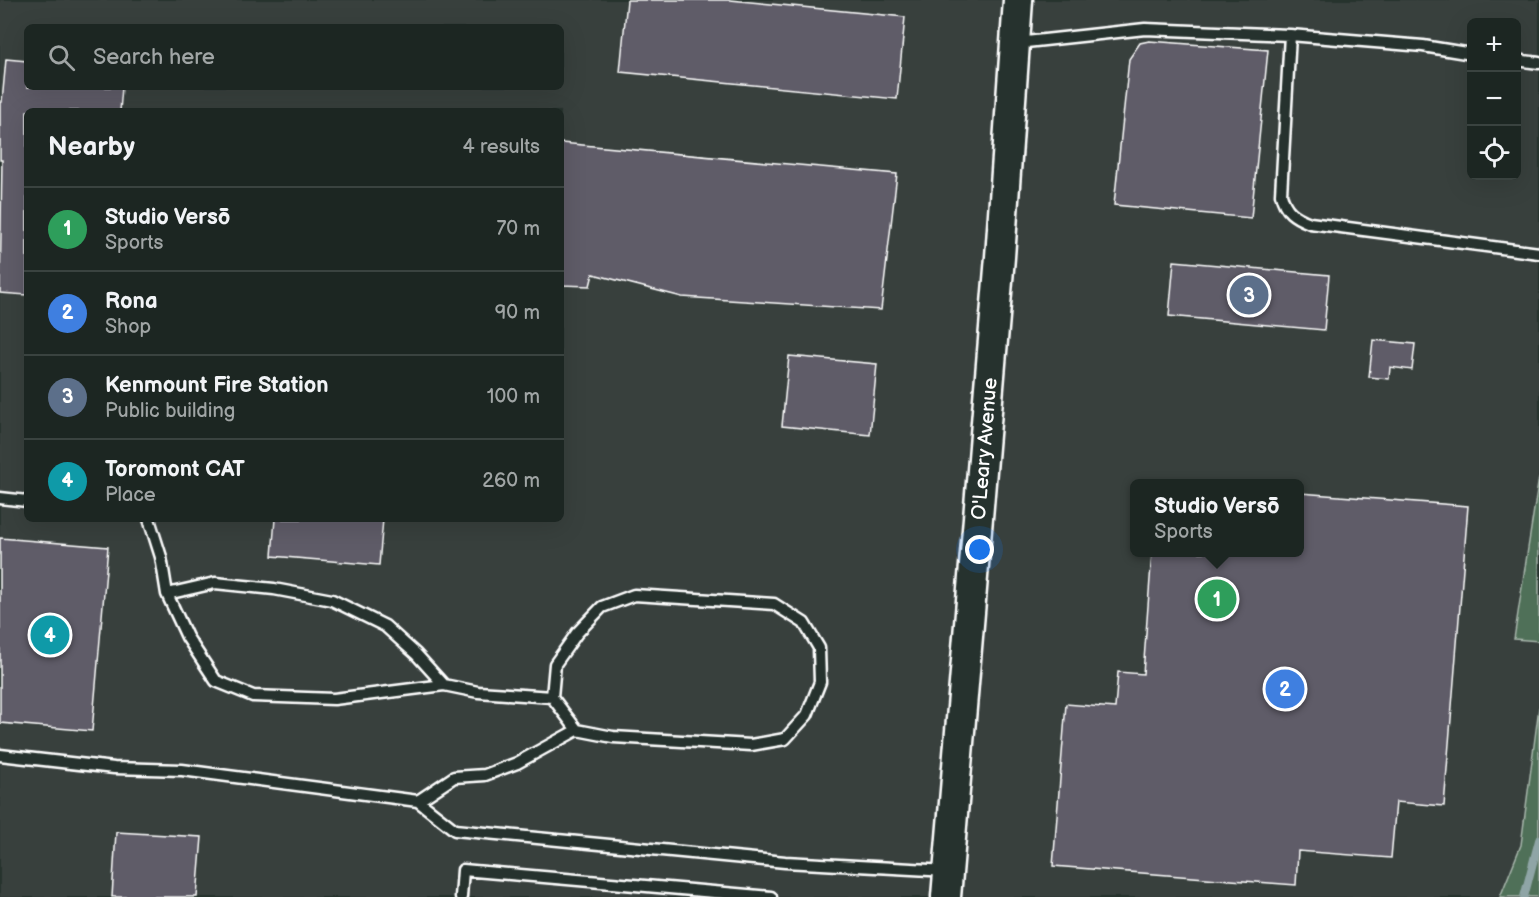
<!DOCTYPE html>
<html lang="en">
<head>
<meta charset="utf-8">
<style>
	body { margin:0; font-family:"Balsamiq Sans",sans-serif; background:#252e2a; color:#f1f3f6 }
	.controls { position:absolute; right:18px; top:18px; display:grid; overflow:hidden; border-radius:9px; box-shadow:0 6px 24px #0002 }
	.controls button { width:54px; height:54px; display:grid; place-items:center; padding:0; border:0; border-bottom:2px solid #3a4340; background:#1c2622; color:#f1f3f6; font:30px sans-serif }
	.you { position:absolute; left:980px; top:550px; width:21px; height:21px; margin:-15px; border:4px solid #fff; border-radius:50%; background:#1a73e8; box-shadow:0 0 0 9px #1a73e833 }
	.badge { display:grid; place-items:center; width:39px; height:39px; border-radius:50%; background:#ffd166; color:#fff; font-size:20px; font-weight:700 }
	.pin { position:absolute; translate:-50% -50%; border:3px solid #fff; box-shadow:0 2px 6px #0006 }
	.popup { position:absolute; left:1130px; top:479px; width:174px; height:78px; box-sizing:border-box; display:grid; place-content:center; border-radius:9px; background:#1c2622; filter:drop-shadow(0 2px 4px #0005); font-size:20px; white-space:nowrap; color:#a0a5a5 }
	.popup b { font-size:22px; color:#f1f3f6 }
	.popup::after { content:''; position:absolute; left:50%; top:100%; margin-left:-12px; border:12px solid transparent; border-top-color:#1c2622 }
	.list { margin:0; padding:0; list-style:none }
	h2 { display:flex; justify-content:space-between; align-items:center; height:78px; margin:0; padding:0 24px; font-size:26px }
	h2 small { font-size:20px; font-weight:400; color:#a0a5a5 }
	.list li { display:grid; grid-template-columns:39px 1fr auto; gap:18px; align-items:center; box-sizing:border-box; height:84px; padding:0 24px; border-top:2px solid #3a4340 }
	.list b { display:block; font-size:22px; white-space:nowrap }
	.list p { margin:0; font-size:20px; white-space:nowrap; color:#a0a5a5 }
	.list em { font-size:20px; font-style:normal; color:#a0a5a5 }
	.icon { flex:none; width:33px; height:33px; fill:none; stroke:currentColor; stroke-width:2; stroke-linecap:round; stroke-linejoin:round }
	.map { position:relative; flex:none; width:1539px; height:897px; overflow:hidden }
	.search { position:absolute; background:#1c2622; box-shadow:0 6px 24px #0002; left:24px; top:24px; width:540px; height:66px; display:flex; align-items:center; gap:15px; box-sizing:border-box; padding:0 21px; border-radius:9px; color:#a0a5a5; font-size:22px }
	.panel { position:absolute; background:#1c2622; box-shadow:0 6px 24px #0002; left:24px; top:108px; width:540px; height:414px; border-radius:9px }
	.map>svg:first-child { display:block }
	.built { fill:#373f3e; fill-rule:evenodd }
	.green { fill:#506f58; stroke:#a8b7ac; stroke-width:1.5 }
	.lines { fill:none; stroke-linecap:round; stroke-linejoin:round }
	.stream { stroke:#8fa5a6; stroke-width:8 }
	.building { fill:#5f5c67; stroke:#fff; stroke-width:1.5 }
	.lane-casing { stroke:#fff; stroke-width:15 }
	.secondary-casing { stroke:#fff; stroke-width:33 }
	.lane { stroke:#26332d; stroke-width:10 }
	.secondary { stroke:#26332d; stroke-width:28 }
	.labels { text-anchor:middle; stroke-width:4.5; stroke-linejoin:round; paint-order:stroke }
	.street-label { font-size:20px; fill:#fff; stroke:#26332d }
</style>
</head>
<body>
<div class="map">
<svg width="1539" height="897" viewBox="0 0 1539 897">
	<rect width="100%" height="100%" fill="#26332d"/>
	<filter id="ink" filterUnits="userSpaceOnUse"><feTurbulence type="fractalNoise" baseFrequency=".0167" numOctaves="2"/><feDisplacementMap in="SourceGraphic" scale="12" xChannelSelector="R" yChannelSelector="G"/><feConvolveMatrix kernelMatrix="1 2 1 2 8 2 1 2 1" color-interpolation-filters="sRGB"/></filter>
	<g filter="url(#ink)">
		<path class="built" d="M0,0H1539V477L1514,638L1539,641V707L1521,845L1500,897H0ZM1472,22H1516V176H1472ZM27,27H561V87H27ZM27,111H561V519H27ZM1134,484H1300V552H1134Z"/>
		<path class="green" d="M1539,477V641L1514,639Z
			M1539,707V897H1500L1521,845Z"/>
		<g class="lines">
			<path class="stream" d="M1524,897L1539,840"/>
		</g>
		<path class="building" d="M627,0H730L905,17L897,99L620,72Z
			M1149,41L1268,50L1251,218L1114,205L1129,59L1140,43Z
			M6,59L27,61V87H122L120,111H27V295L0,293L2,160H0V102H2Z
			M561,143L897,174L881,310L682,297L593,274L590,286L561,285Z
			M1174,261L1329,275L1324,330L1169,316Z
			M1373,340L1415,344L1412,370L1390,367L1389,379L1369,377Z
			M789,356L877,364L870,435L782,426Z
			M1300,493L1468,506L1444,806L1396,802L1391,858L1298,851L1296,885L1053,866L1066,704L1115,708L1118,672L1143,674L1152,552H1300Z
			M275,519H383L379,565L272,556Z
			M0,538L108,547L92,731L0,723Z
			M116,832L202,837L197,897H112Z"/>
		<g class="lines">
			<g class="lane-casing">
				<path id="lane" d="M1017,43L1145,29L1290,35
					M1472,54L1423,46L1290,35L1281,194C1285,211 1294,217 1310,223L1539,253
					M1516,60L1539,63
					M0,498L27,501
					M149,519L161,557L167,594L187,637L216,681L253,696L334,699L444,685L478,692L552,697
					M167,594L215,583L274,589L332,600L385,626L416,654L444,685
					M634,595L774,604L804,623L819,648L820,682L807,715L785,739L751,745L613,737L577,730L552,697L555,664L577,633L602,607Z
					M0,755L114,768L182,770L418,801L455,830L785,862L948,871
					M418,801L454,777L485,775L517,763L577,730
					M461,897L463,870L771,897"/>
			</g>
			<g class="secondary-casing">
				<g id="secondary">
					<path id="s1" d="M946,897L1000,257L1018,0"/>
				</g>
			</g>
			<use href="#lane" class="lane"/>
			<use href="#secondary" class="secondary"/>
		</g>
	</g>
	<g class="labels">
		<g class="street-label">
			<text dy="7" stroke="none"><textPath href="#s1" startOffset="450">O'Leary Avenue</textPath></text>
		</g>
	</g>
</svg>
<div class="controls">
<button>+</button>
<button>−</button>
<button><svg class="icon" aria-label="locate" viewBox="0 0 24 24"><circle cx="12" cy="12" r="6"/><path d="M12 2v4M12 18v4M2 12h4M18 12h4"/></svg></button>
</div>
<div class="you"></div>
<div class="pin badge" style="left:1217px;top:599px;background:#2e9e5b">1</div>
<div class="popup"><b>Studio Versō</b>Sports</div>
<div class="pin badge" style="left:1285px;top:689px;background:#3f7fe0">2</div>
<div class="pin badge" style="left:1249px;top:295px;background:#5c6f8a">3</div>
<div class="pin badge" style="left:50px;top:635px;background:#0f9aa8">4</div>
<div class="search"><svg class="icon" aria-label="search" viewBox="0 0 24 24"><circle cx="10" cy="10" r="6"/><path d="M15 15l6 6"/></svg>Search here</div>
<section class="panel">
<h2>Nearby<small>4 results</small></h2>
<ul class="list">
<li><span class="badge" style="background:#2e9e5b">1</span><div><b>Studio Versō</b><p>Sports</p></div><em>70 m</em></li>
<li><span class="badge" style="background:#3f7fe0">2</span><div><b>Rona</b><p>Shop</p></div><em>90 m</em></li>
<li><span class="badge" style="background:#5c6f8a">3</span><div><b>Kenmount Fire Station</b><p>Public building</p></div><em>100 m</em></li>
<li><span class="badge" style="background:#0f9aa8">4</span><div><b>Toromont CAT</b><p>Place</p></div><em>260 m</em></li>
</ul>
</section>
</div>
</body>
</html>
